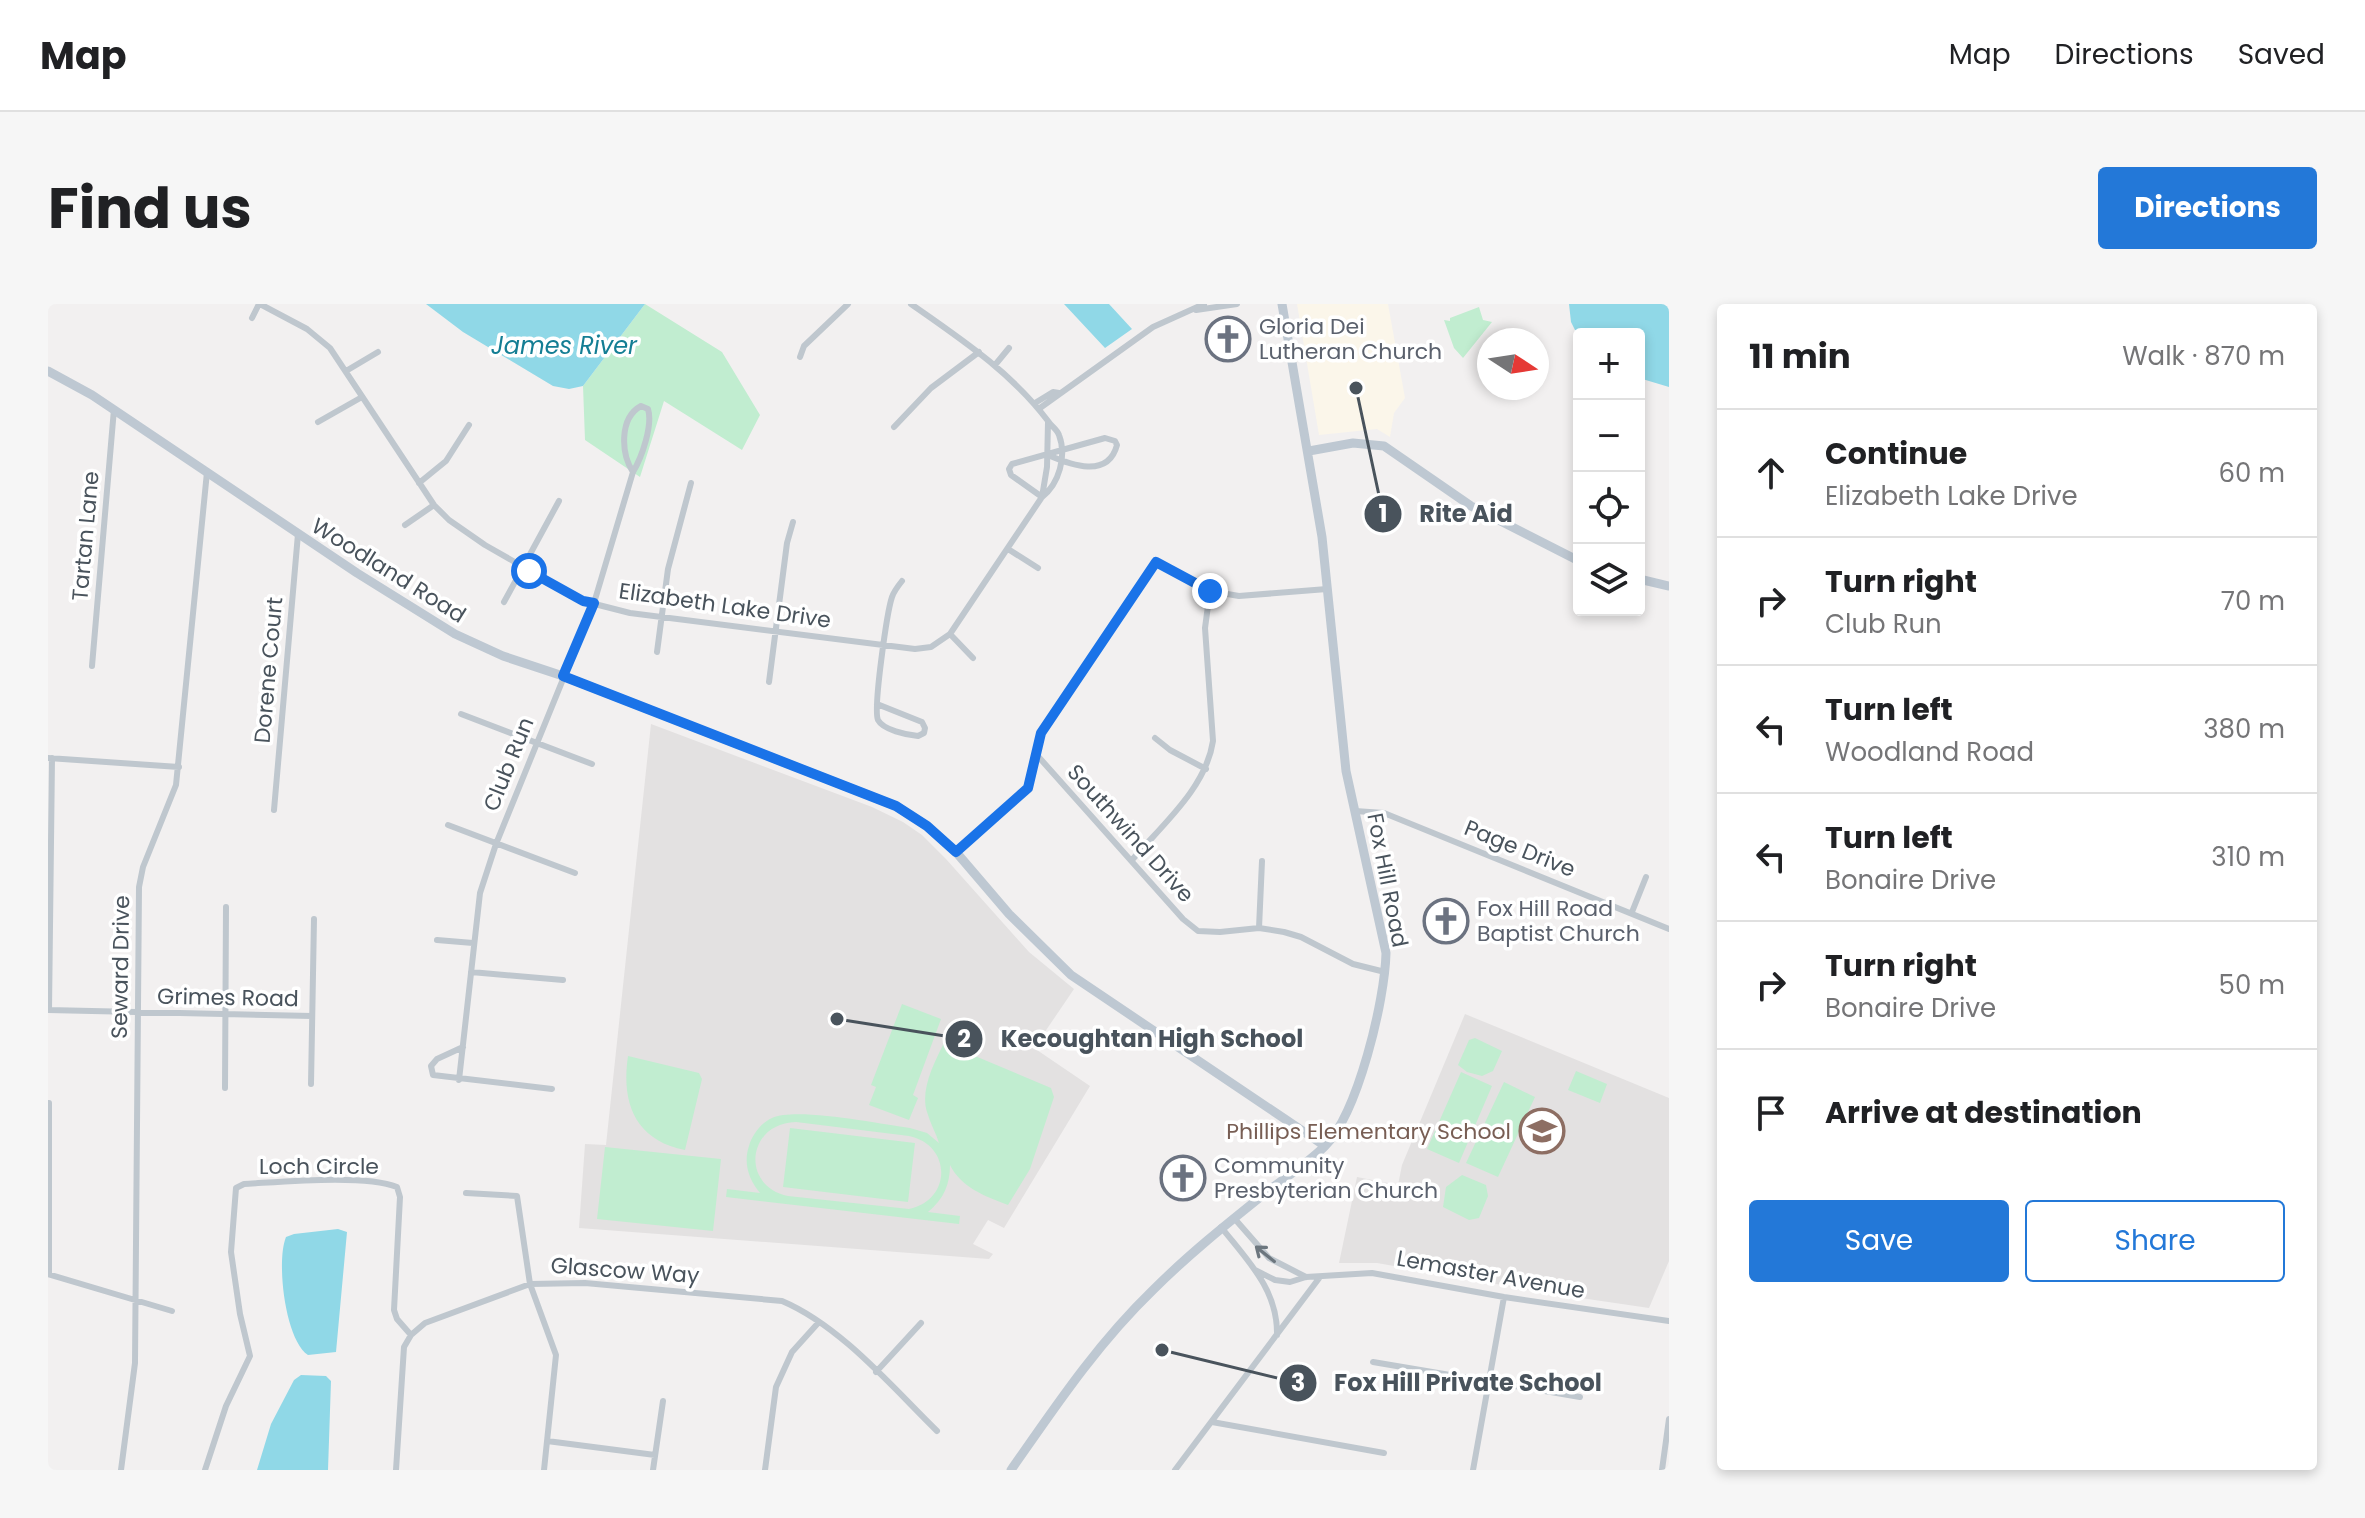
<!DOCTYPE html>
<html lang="en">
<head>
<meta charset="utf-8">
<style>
	body { margin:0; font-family:Poppins,sans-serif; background:#f6f6f6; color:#202124 }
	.controls { position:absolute; right:24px; top:24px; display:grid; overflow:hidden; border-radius:8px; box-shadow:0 4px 12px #0003 }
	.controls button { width:72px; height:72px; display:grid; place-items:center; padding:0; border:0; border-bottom:2px solid #e0e0e0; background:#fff; color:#202124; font:40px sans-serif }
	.compass { position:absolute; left:1429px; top:24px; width:72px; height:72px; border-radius:50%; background:#fff; box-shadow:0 4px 12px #0003; rotate:102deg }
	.stop { position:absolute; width:24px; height:24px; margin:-18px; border:6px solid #1a73e8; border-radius:50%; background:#fff }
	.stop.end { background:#1a73e8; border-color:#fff; box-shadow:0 2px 8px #0008 }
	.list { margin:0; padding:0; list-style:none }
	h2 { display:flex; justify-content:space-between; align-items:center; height:104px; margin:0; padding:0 32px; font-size:34px }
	h2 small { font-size:26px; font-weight:400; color:#757577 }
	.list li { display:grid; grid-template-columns:52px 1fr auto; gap:24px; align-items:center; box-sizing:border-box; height:128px; padding:0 32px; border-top:2px solid #e0e0e0 }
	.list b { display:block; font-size:30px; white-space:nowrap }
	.list p { margin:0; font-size:26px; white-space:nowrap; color:#757577 }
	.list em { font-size:26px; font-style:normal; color:#757577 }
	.actions { display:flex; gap:16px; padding:24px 32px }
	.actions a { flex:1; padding:18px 0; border:2px solid #2378d8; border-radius:8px; text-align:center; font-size:28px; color:#2378d8 }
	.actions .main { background:#2378d8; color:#fff }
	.icon { flex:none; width:44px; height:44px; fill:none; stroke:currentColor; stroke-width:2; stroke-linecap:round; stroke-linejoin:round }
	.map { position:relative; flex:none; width:1621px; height:1166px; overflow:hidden; border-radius:8px }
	header { display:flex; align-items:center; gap:48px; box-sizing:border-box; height:112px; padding:0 40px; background:#fff; border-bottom:2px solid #e0e0e0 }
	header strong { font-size:38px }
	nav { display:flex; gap:44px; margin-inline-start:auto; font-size:28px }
	.intro { display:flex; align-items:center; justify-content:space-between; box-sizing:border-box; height:192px; padding:0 48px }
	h1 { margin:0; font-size:56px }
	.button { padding:20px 36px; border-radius:8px; background:#2378d8; color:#fff; font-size:28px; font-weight:700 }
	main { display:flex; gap:48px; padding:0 48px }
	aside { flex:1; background:#fff; border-radius:8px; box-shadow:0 4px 12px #0003 }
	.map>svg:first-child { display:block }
	.commercial { fill:#fbf6ea }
	.education { fill:#e3e1e1 }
	.green { fill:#c1edd0; fill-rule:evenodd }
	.water { fill:#90d8e7 }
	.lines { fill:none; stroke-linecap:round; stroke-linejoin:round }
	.street { stroke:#bfc7ce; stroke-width:6 }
	.secondary { stroke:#bec8d2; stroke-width:9 }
	.oneway { stroke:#6c767e }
	.route { stroke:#1a73e8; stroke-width:10 }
	.labels { text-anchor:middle; stroke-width:7; stroke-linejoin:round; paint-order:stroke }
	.worship-label { font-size:22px; fill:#5b616d; stroke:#fff; text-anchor:start }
	.street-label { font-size:22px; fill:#49535c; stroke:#fff }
	.education-label { font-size:22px; fill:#785e54; stroke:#fff; text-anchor:end }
	.water-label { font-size:24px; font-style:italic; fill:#147e94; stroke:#fff }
	.leader { fill:none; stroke:#49535c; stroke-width:3 }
	.callout-dot { fill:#49535c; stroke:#fff; stroke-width:3 }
	.mark-label { font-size:24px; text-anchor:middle; font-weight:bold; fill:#fff }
	.callout-label { font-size:24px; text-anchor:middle; font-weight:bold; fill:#49535c; stroke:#fff; stroke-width:7; stroke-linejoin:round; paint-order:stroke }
</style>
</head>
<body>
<header>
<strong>Map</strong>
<nav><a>Map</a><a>Directions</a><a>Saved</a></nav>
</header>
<div class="intro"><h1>Find us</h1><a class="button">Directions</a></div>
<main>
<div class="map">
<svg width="1621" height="1166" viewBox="0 0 1621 1166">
	<rect width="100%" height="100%" fill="#f2f0f0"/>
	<path class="commercial" d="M1249,0H1340L1357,94L1346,109L1342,133L1329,125L1271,131Z"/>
	<path class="education" d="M603,420L824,503L855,518L874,531L898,555L981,648L1026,685L986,744L1042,782L956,924L940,916L925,940L945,950L941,955L531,924L537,840L558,841Z
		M1417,710L1621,794V957L1601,1004L1499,989L1329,959H1291L1309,873L1350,881L1354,861Z"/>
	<path class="green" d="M597,0L674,48L712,111L694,146L616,97L592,173L537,136L535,82Z
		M1431,3L1435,16L1444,18L1415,54L1406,44L1396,16L1402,17V14Z
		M854,700L893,715L865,791L870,794L861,816L821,801L828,783L823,781Z
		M1427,734L1454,747L1445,767L1434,772L1419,768L1410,761L1421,736Z
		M896,739L1003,784L1006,793L982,865L960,901C936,892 913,883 902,861C902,880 896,895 880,908L912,912L911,920L678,893L679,885L712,889C701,876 695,859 701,842C704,831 713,819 724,814C749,803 831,820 862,824L879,829L891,839C888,829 882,819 879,808C872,786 886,759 896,739ZM748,818L861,832C904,841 904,896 861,905L740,892C692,882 699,819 748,818Z
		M580,752L651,769L654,775L637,846C587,836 573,799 580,752Z
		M1528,767L1559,780L1552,799L1520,786Z
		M1413,768L1444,782L1411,859L1379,845Z
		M1456,778L1487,793L1450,873L1418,859Z
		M742,824L867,839L860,898L735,883Z
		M557,843L673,855L665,927L549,915Z
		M1414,871L1438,881L1440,892L1431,914L1421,916L1395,903L1398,883Z"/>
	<path class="water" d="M378,0H597L535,82L521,85L505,82L415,28Z
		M1016,0H1061L1084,25L1057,44Z
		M1521,0H1621V83L1591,74V30H1531V34L1523,18Z
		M290,925L299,928L288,1048L260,1051C237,1036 228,957 238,933L246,930Z
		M253,1071L278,1072L283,1077L280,1166H209L223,1120L246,1076Z"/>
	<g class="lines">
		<path class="street" d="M212,0L259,25L282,44L386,201L401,216L437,241L535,297L582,309L867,345L883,343L902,330L994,193C1011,180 1019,152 1011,131C1009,125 1003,122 1000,117C963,68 913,35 863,0
			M1148,6L1189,0
			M204,14L211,0
			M752,53L756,42L800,0
			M947,61L961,44
			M298,67L330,48
			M987,99L1005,88L1011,89
			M992,104L1105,23L1156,0
			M270,118L314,93
			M846,123L883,84L931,48
			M371,179L398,157L421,121
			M994,193L963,171L961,165L964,160L1057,134L1067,137L1069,141C1060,175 1023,161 1000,151
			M994,193L999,163L1000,118
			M357,221L386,201
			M960,245L990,264
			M456,298L511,197
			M902,330L925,354
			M609,348L620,265L643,179
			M44,362L66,105
			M721,378L739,239L745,218
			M829,400L874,418L877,424L876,429L870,432C859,431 835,426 830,416C825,405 839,308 844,293C846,287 850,282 854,277
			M413,410L544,460
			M1107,434L1122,446L1158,465
			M988,450L1135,615L1150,627L1172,628L1211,624L1236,628L1253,633L1305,660L1337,668
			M0,454L131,463
			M226,506L250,230
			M1307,507L1336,509L1621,625
			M400,521L527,569
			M908,548L980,484L993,429L1108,258L1162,287L1191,292L1279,285
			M1084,556C1114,521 1158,484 1165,437L1157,324L1162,287
			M1584,608L1598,573
			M1211,624L1214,557
			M389,636L425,639
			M423,668L515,676
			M0,706L264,712
			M1,706L4,454
			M415,743L389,755L383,762L385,771L504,785
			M411,776L432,589L448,540L546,299L585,168C594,153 605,121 600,105L593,102C571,114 573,150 585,168
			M263,780L266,615
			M177,784L178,603
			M1,799V970
			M418,889L469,892L482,980L508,1051L496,1166
			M1186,914L1221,954L1258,973
			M1173,923C1200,957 1230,986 1229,1031
			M1207,966L1227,976L1242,978L1258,973L1324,969L1456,993L1621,1017
			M0,970L124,1007
			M1325,1058L1532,1093
			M828,1068L873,1019
			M1164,1118L1336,1149
			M499,1137L607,1151
			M73,1166L87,1059L91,583L95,563L128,481L159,168
			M157,1166L178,1102L202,1052L192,1010L183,948L188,884L196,880C233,878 317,870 349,883L352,893L346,1006L349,1015L363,1031
			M348,1166L356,1043L363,1031L377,1019L482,980L537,979L734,997C793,1022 844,1083 889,1127
			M605,1166L615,1097
			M717,1166L728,1083L744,1048L771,1018
			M1127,1166L1272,973
			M1425,1166L1456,993
			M1614,1166L1621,1115"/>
		<path class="secondary" d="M0,67L44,91L309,269L407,330L455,352L515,372L848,502L879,522L908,548L961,610L1023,671L1277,842
			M1261,147L1305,139L1336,142L1423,202L1531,257
			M1591,275L1621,282
			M963,1166C1007,1103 1049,1040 1105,986C1141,950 1180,919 1220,887C1238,873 1260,859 1277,842C1310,809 1337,696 1338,649L1298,467L1274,233L1234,0"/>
	</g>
	<defs><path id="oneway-shaft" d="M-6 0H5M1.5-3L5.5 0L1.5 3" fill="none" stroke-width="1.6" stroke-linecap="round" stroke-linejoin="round" transform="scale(2)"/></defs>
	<use class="oneway" href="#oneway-shaft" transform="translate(1217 950) rotate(-141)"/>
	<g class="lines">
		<path class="route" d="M481,267L535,297L546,299L515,372L848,502L879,522L908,548L980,484L993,429L1108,258L1162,287"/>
	</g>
	<defs>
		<g id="church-ring" transform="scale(2.3)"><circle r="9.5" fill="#fff" stroke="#6b7280" stroke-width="1.5"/><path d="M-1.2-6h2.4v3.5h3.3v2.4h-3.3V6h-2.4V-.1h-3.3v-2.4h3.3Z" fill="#6b7280"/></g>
		<g id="school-ring" transform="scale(2.3)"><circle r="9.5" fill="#fff" stroke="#8d6e63" stroke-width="1.5"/><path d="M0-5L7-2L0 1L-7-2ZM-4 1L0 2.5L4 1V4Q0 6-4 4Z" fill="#8d6e63"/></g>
	</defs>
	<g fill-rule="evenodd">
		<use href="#church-ring" x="1180" y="35"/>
		<use href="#church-ring" x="1398" y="617"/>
		<use href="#school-ring" x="1494" y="827"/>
		<use href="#church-ring" x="1135" y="874"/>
	</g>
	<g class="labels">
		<g class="worship-label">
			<text x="1211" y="30">Gloria Dei<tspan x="1211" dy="25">Lutheran Church</tspan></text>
			<text x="1429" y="612">Fox Hill Road<tspan x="1429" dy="25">Baptist Church</tspan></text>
			<text x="1166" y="869">Community<tspan x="1166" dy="25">Presbyterian Church</tspan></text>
		</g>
		<g class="street-label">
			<text transform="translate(37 232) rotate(-85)" y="8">Tartan Lane</text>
			<text transform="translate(341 266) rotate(32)" y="8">Woodland Road</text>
			<text transform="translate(677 301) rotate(8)" y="8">Elizabeth Lake Drive</text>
			<text transform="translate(220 366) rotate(-85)" y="8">Dorene Court</text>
			<text transform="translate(460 460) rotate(-68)" y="8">Club Run</text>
			<text transform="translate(1083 529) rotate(48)" y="8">Southwind Drive</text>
			<text transform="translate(1472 544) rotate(22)" y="8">Page Drive</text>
			<text transform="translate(1340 576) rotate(79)" y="8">Fox Hill Road</text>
			<text transform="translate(72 663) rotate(-89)" y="8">Seward Drive</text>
			<text transform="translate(180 693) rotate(1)" y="8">Grimes Road</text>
			<text x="271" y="870">Loch Circle</text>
			<text transform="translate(577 966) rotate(4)" y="8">Glascow Way</text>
			<text transform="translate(1443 970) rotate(10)" y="8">Lemaster Avenue</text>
		</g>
		<g class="education-label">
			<text x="1463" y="835">Phillips Elementary School</text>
		</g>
		<g class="water-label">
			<text x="516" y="50">James River</text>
		</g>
	</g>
	<path class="leader" d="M1308 84L1335 210M789 715L916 735M1114 1046L1250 1079"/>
	<g class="callout-dot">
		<circle cx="1308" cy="84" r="8"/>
		<circle cx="789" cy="715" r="8"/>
		<circle cx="1114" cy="1046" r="8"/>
		<circle cx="1335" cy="210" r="20"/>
		<circle cx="916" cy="735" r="20"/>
		<circle cx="1250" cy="1079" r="20"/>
	</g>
	<g class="mark-label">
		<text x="1335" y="218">1</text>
		<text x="916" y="743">2</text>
		<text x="1250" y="1087">3</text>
	</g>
	<g class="callout-label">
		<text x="1418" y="218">Rite Aid</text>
		<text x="1104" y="743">Kecoughtan High School</text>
		<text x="1420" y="1087">Fox Hill Private School</text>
	</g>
</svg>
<div class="controls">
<button>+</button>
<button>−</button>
<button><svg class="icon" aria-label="locate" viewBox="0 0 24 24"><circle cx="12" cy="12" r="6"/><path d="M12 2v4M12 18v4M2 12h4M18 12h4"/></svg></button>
<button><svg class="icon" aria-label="layers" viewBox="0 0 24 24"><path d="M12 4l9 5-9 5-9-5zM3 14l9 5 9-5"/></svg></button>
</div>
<svg class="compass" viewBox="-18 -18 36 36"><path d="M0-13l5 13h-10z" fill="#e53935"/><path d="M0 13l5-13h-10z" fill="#757577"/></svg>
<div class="stop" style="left:481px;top:267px"></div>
<div class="stop end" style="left:1162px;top:287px"></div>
</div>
<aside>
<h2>11 min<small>Walk · 870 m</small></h2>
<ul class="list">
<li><svg class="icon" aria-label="ahead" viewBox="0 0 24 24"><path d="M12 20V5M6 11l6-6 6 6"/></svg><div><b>Continue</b><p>Elizabeth Lake Drive</p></div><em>60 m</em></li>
<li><svg class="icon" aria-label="right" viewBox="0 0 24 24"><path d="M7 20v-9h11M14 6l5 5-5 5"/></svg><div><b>Turn right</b><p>Club Run</p></div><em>70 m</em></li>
<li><svg class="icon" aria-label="left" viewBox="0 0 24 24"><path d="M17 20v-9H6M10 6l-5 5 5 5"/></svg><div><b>Turn left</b><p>Woodland Road</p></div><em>380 m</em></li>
<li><svg class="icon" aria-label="left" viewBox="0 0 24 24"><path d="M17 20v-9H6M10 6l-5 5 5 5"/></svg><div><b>Turn left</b><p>Bonaire Drive</p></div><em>310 m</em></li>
<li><svg class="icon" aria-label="right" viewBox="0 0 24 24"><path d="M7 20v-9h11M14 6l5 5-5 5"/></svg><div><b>Turn right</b><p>Bonaire Drive</p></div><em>50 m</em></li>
<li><svg class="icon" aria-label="arrive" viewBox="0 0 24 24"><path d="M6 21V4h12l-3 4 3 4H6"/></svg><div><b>Arrive at destination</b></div></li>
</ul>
<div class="actions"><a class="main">Save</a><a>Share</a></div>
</aside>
</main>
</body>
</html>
